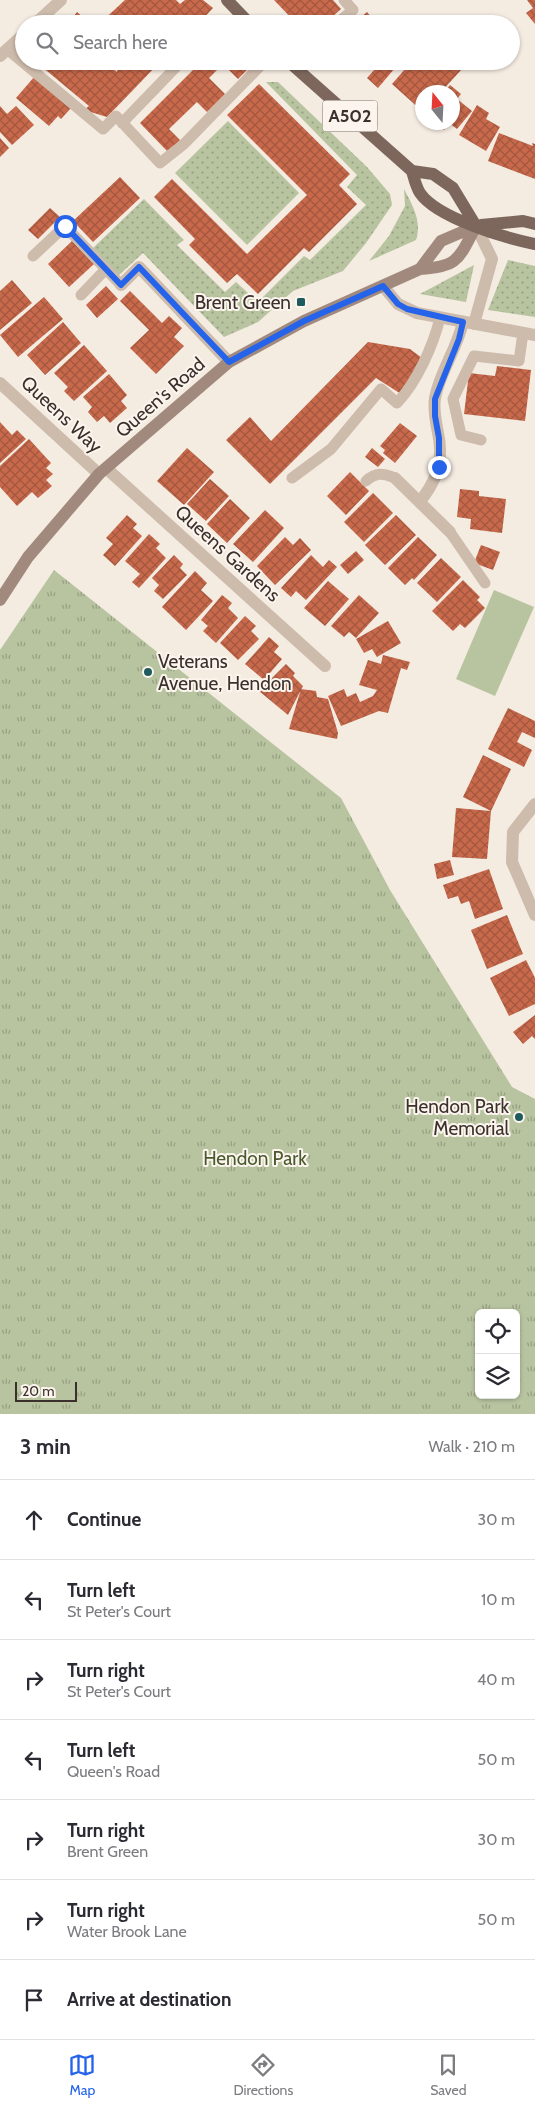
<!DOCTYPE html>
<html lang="en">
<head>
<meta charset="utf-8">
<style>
	body { margin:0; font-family:Cabin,sans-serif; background:#f2f2f3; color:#2b2b33 }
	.controls { position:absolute; right:15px; bottom:15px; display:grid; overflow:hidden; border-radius:8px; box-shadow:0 1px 4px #0004 }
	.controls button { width:45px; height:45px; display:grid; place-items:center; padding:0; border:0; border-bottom:1px solid #e1e1e2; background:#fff; color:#2b2b33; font:25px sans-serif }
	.compass { position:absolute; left:415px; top:85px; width:45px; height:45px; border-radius:50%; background:#fff; box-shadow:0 1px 4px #0004; rotate:342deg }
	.scale { position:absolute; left:15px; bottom:12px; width:62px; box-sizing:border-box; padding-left:5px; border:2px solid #3b302b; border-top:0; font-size:14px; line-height:18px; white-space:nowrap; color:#3b302b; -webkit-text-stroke:4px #fbf5ee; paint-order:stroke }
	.stop { position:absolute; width:15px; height:15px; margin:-11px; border:4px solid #2563eb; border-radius:50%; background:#fff }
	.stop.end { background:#2563eb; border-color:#fff; box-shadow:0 1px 5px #0008 }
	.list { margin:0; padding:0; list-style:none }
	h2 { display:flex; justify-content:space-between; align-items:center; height:65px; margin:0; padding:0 20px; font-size:21px }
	h2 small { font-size:16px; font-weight:400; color:#7c7c81 }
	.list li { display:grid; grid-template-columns:32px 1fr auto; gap:15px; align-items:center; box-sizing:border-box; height:80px; padding:0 20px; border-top:1px solid #e1e1e2 }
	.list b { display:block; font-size:19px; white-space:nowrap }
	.list p { margin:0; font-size:16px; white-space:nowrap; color:#7c7c81 }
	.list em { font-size:16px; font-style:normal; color:#7c7c81 }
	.icon { flex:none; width:28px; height:28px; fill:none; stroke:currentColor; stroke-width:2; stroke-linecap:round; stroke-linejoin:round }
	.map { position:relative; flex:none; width:535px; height:1414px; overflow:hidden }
	.search { position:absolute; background:#fff; box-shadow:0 1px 4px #0004; left:15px; right:15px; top:15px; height:55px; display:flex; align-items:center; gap:12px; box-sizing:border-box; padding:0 18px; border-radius:28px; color:#7c7c81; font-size:19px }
	.sheet { height:625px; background:#fff }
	nav { display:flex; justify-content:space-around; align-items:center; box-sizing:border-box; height:70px; border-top:1px solid #e1e1e2; background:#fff; font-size:14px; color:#7c7c81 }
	nav a { display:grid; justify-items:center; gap:2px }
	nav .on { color:#2563eb }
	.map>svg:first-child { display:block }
	.grass { fill:url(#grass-dots) }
	.park { fill:url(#park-tufts); fill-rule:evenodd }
	.pitch { fill:#b8c4a0 }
	.building { fill:url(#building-cross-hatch) }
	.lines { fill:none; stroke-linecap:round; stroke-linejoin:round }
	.service { stroke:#cdbbac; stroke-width:11 }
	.minor { stroke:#cdbbac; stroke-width:12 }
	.secondary { stroke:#a18a7d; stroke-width:12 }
	.primary { stroke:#7d675c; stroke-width:12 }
	.route { stroke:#2563eb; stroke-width:6 }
	.poi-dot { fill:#1f5a5e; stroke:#fbf5ee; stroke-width:2 }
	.labels { text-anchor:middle; stroke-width:4; stroke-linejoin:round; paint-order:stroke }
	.shield { fill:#fbf5ee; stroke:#756b66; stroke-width:1 }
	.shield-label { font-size:18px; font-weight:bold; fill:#3b302b }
	.poi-label { font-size:19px; fill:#3b302b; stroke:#fbf5ee; text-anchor:end }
	.street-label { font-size:19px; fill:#3b302b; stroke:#fbf5ee }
	.park-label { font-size:19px; fill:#4a5a2e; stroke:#fbf5ee }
</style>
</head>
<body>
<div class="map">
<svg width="535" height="1414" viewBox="0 0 535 1414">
	<defs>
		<pattern id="grass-dots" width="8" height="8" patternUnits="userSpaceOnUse" patternTransform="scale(1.25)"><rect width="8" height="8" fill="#b8c4a0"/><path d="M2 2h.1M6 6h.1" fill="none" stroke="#97a083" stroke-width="1.8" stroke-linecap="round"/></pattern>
		<pattern id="park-tufts" width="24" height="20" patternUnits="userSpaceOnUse" patternTransform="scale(1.25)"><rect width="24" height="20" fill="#b8c4a0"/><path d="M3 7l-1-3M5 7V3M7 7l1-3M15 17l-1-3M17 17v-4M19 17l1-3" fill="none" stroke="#97a083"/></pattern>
		<pattern id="building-cross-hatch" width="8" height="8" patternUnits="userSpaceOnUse" patternTransform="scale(1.25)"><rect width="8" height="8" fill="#c8694b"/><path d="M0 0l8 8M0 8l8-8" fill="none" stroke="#a4573f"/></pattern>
	</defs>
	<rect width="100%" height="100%" fill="#f4ebe1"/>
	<path class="grass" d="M266,82H278L367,167L390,194L392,205L366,243L343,271L293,291L258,322L224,337L143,253L118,276L93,248L144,199L184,240L177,245L225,292L236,282L258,302L304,256L310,260L366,205L347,187L357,175Z
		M228,121L299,193L247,245L175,173Z
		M404,189C413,206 422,222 416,240L369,261L389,236L405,206Z
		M508,260L535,266V317L488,310Z
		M474,265L466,302L420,294Z"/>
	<path class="park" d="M54,570L341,798L390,890L512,1087L535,1099V1414H0V650ZM479,1313H516V1395H479Z"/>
	<path class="pitch" d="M494,590L534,607L495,696L456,679Z"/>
	<path class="building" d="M125,0H176L180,4L185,0H203L213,8L198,24H99Z
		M274,0H333L341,9L324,24H297Z
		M527,0H535V24L526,13L533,8Z
		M77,12L91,24H68Z
		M367,12L377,24H353Z
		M35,61H103L117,72L119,61H161L107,117L84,110L89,106Z
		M196,61H256L238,79L223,64L209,78L225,94L207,112L197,102L169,129L180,140L168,152L140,123L199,64Z
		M366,61H401L378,88L367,78L375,69Z
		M412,61H444L448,65L453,61L462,69L441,92H422V111L392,84Z
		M35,76L71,108L61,119L58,116L49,126L16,98Z
		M259,84L350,174L339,185L357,204L309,252L304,248L258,294L237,274L227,283L189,245L195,239L154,197L172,179L247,254L307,195L227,115Z
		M450,85L461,94L457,99L472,111L457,129L449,123L444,130L435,122H452V92H444Z
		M477,105L489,113L486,119L500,127L486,151L459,135Z
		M0,106L7,114L16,106L34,125L12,145L0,132Z
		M499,133L533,146L532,143L535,144V179L488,161Z
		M0,138L9,148L0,157Z
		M120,177L140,198L93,242L73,221Z
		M50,208L60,217L38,239L28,230Z
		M72,241L94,264L69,287L48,264Z
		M12,280L32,303L0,330V291Z
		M106,286L118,299L97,318L86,305Z
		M130,291L162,323L169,316L182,328L174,337L184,346L156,374L130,348L149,330L120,301Z
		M44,297L63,319L18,357L0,335Z
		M63,322L81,343L45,375L27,355Z
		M368,342L410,349L422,358L401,394L376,378L270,484L226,440L250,417L271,441Z
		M84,345L107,371L74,401L64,391L68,387L54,373Z
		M497,366L531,370L525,421L464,414L469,373L495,376Z
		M109,374L127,395L121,401L127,408L110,423L104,416L97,422L88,412L92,407L83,397Z
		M0,422L12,435L17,430L26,439L0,463Z
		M400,423L417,436L395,463L383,453L385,450L380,446Z
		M29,439L51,463L46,468L53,474L46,480L52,486L38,498L32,492L17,506L0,487V466Z
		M187,448L214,472L184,505L157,481Z
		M372,448L385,459L378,467L365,457Z
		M350,472L369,491L346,515L327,496Z
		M210,479L229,496L206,521L187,504Z
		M460,489L479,491V496L506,499L502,533L470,529L471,519L457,517Z
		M373,493L393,513L364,542L344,522Z
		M230,499L250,518L227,543L207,524Z
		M265,510L284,528L253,562L233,544Z
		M127,515L137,524L133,528L142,536L115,566L103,555L113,544L106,538Z
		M396,515L416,535L385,565L365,545Z
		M149,534L160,544L156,548L166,558L139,588L132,582L140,574L125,561Z
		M285,537L293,545L300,538L311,550L275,585L257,566Z
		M418,537L437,555L414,580L412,578L405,585L388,568Z
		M481,545L500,552L493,570L474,563Z
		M356,551L364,560L348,574L340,565Z
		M174,555L183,564L180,568L187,575L163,599L154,591L159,585L152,578Z
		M311,555L323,567L329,560L337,567L306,600L296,591L291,597L281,588Z
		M441,558L461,577L437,602L417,583Z
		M195,571L207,583L201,590L213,601L186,630L162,607Z
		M463,580L480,597L477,600L485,608L465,628L460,624L453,631L432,611Z
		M328,581L349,599L325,626L304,608Z
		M222,595L232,603L228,608L238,618L216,643L203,631L208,626L201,620Z
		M359,595L379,613L356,638L349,632L344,637L331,626Z
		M245,616L256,626L251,631L259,639L238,660L220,643Z
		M388,621L401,643L377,657L372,649L364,653L356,639Z
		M269,637L279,646L274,652L282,659L264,680L245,664Z
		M383,655L410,662L407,670L401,668L388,713L379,711L341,726L328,696L344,689L347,697L356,693L360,702L373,696L377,690L359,685L368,660L381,664Z
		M286,664L295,673L293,676L303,686L288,715L259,691Z
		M301,689L316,691L317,697L328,699L338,733L337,739L289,729Z
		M508,708L535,721V738L522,732L517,742L532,750L524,767L488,749Z
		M483,755L511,769L491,811L463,797Z
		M456,808L491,811L487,859L452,857Z
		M450,860L454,875L437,879L434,864Z
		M489,869L503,909L475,919L469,901L461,904L458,896L448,899L443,885Z
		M507,915L523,954L487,969L471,930Z
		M526,960L535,978V1004L509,1016L490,978Z
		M535,1015V1039L532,1036L523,1044L513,1032Z"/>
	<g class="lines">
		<path class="service" d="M336,24L353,10L344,0
			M7,49L103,129L116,116L160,163L184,144L265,61
			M122,123L176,67
			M33,256L65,226L121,285
			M81,295L106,269
			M481,440L461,435L453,399L474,356L519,361L523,333
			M292,478L331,449L381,389L397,403C417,382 433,346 440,318
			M366,481C376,472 383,473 395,478
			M450,532L485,583"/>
		<path class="minor" d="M35,24L61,0
			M0,56L24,34
			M121,285L139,267L229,362
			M383,286L398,304L417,313L535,335
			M474,324L492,259L476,226
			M0,383L99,474
			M106,468L325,666
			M395,478L450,532
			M420,501C437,481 444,459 438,433C436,422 433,410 435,398C440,372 457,349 463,322
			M535,804L513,832L512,862L535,915"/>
		<path class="secondary" d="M420,269L441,241L476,226
			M0,600L28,557L99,474L229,362L304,321L420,269C459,267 459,258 476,226"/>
		<path class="primary" d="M227,0L250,24
			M288,61L412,171C414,178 416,187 420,193C437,218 505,238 535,244
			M412,171L433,174L453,188L476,226
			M481,225L523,221L535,224"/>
	</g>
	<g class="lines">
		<path class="route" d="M65,226L121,285L139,267L229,362L304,321L383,286L398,304L407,309L463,322L459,339L435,399V416L439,438V467"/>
	</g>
	<g class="poi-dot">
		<rect x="296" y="297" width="10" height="10" rx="2.5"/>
		<circle cx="148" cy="672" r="5"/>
		<circle cx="519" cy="1117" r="5"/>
	</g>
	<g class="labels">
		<rect class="shield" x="322.5" y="100.5" width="55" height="31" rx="4"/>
		<g class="shield-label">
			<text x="350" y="122">A502</text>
		</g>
		<g class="poi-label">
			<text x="291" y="309">Brent Green</text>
			<text x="158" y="668" text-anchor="start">Veterans<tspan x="158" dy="22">Avenue, Hendon</tspan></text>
			<text x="509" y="1113">Hendon Park<tspan x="509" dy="22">Memorial</tspan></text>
		</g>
		<g class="street-label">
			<text transform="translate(160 397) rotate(-41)" y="7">Queen's Road</text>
			<text transform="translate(62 414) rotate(43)" y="7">Queens Way</text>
			<text transform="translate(228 553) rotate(42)" y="7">Queens Gardens</text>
		</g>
		<g class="park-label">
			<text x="255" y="1165">Hendon Park</text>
		</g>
	</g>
</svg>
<div class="controls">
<button><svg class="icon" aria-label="locate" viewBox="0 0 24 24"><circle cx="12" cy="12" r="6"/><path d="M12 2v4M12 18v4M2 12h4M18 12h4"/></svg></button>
<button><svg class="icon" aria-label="layers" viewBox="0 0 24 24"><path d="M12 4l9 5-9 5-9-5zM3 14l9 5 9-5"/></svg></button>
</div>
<svg class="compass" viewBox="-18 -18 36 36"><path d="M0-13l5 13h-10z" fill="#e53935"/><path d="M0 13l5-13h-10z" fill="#7c7c81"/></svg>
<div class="scale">20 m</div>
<div class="stop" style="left:65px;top:226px"></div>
<div class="stop end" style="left:439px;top:467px"></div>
<div class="search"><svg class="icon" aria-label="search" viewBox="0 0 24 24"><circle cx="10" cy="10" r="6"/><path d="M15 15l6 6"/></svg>Search here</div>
</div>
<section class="sheet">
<h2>3 min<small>Walk · 210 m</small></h2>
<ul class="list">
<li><svg class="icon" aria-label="ahead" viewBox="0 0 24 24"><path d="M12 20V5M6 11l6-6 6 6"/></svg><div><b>Continue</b></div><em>30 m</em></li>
<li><svg class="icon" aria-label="left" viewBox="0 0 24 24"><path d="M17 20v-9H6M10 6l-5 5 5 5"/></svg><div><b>Turn left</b><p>St Peter's Court</p></div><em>10 m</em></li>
<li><svg class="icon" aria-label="right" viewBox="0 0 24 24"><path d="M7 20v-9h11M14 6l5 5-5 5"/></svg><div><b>Turn right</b><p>St Peter's Court</p></div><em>40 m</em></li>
<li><svg class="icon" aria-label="left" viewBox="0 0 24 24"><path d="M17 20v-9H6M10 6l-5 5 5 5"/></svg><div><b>Turn left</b><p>Queen's Road</p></div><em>50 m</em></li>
<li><svg class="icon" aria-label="right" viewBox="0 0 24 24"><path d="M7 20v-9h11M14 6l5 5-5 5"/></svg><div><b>Turn right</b><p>Brent Green</p></div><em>30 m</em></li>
<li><svg class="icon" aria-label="right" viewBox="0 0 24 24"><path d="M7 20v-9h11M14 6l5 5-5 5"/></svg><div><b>Turn right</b><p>Water Brook Lane</p></div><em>50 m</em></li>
<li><svg class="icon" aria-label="arrive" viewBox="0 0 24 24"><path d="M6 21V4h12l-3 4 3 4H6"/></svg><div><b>Arrive at destination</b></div></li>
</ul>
</section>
<nav>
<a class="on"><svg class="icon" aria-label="map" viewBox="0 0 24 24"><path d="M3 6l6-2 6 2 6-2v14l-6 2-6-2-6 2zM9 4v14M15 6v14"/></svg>Map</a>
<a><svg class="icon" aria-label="directions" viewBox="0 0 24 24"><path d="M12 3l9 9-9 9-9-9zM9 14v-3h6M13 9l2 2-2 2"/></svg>Directions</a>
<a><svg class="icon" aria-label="saved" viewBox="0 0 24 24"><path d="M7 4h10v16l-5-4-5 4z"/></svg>Saved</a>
</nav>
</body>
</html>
